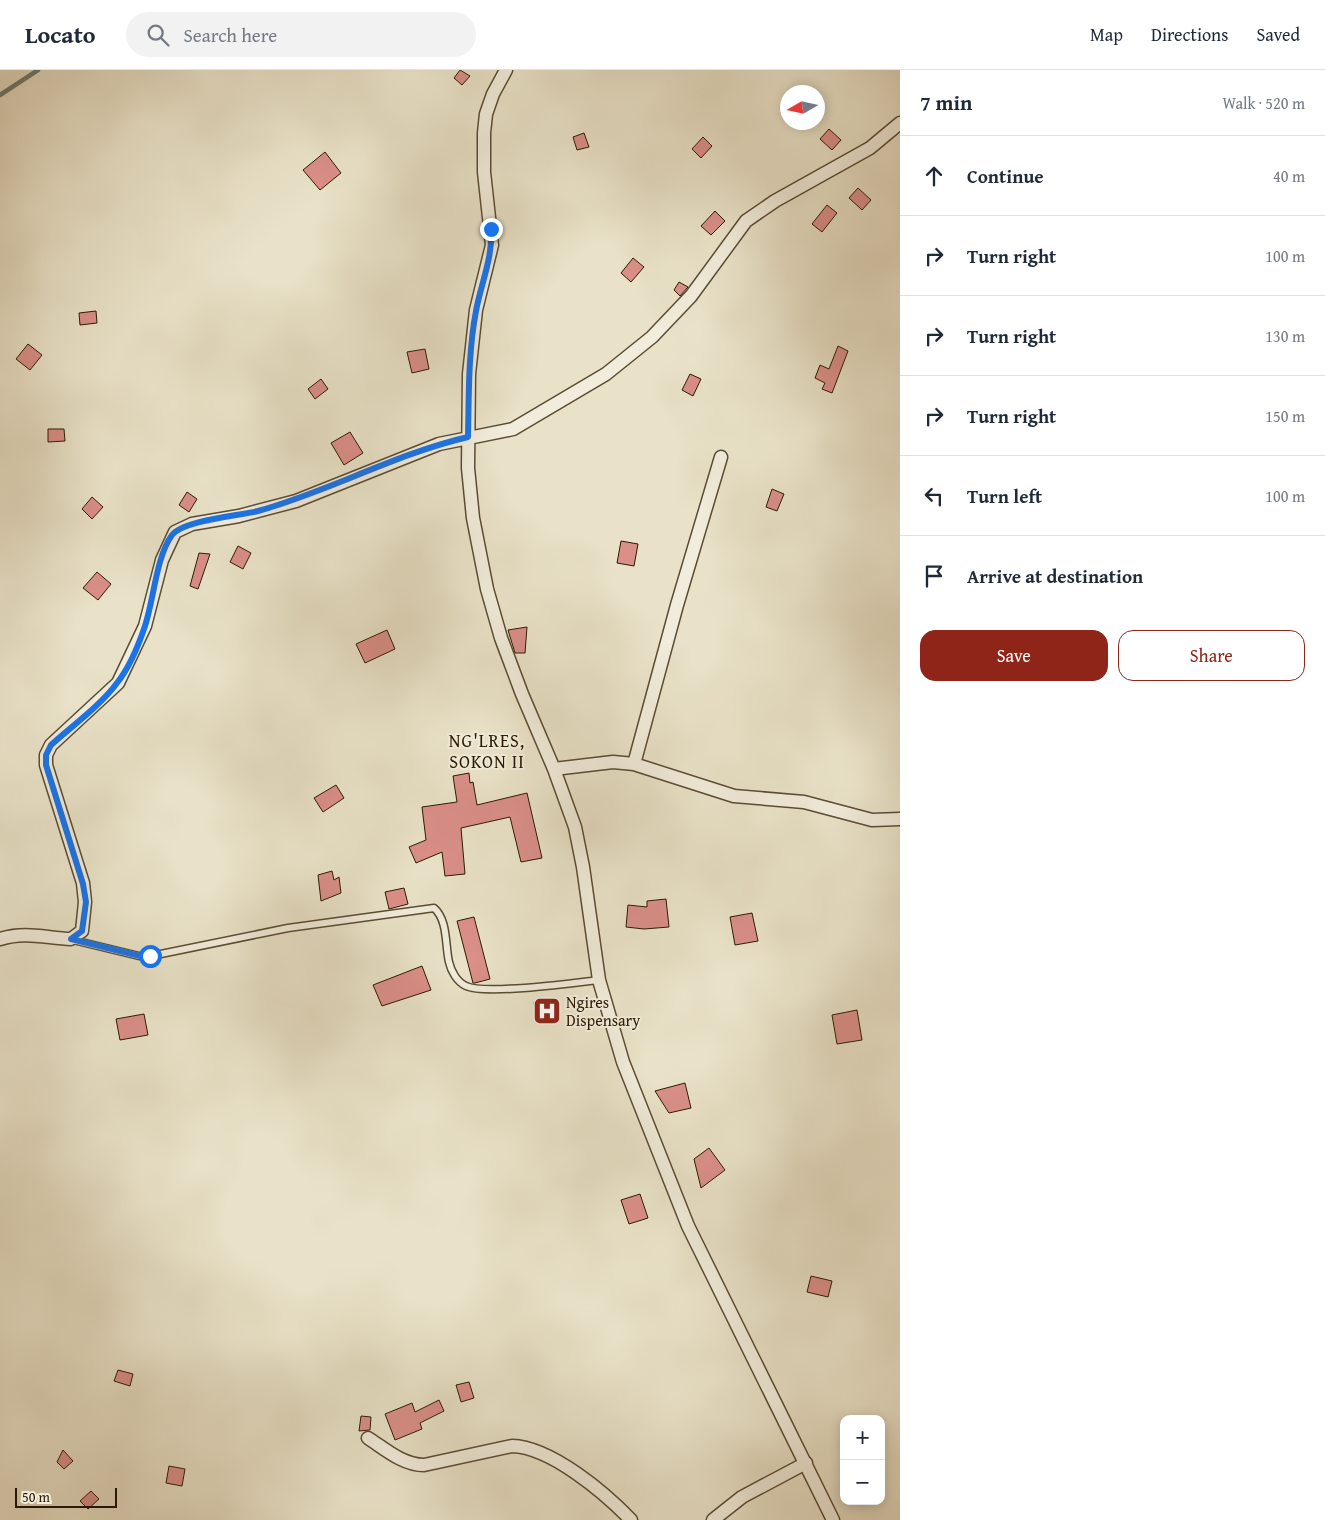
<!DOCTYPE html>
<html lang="en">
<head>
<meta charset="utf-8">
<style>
	body { margin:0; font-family:"Gentium Book Plus",serif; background:#f2f2f3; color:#1f2937 }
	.controls { position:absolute; right:15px; bottom:15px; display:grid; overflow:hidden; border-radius:10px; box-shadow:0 2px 12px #0003 }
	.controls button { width:45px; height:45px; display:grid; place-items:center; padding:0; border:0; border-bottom:1px solid #e0e1e3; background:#fff; color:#1f2937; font:25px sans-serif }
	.compass { position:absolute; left:780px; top:15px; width:45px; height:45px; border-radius:50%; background:#fff; box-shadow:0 2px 12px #0003; rotate:261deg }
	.scale { position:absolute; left:15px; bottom:12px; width:102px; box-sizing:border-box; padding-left:5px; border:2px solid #2b1a01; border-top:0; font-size:14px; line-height:18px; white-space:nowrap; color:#2b1a01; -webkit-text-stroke:4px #f1ecdb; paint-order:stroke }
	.stop { position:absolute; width:15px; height:15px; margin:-11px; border:4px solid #1a73e8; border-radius:50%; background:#fff }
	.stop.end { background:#1a73e8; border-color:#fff; box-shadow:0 1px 5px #0008 }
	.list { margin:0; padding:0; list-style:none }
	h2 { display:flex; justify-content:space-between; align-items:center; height:65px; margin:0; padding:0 20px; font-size:21px }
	h2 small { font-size:16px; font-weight:400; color:#747a83 }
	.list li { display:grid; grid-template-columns:32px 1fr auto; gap:15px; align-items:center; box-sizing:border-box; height:80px; padding:0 20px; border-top:1px solid #e0e1e3 }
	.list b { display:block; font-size:19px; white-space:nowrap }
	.list em { font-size:16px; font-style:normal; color:#747a83 }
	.actions { display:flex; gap:10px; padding:15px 20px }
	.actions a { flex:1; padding:11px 0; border:1px solid #8f2418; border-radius:15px; text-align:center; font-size:18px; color:#8f2418 }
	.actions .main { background:#8f2418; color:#fff }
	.icon { flex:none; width:28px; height:28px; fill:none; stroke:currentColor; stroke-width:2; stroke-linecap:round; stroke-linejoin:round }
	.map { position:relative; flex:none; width:900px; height:1450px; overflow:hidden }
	header { display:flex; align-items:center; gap:30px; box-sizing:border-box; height:70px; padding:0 25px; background:#fff; border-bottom:1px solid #e0e1e3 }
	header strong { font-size:24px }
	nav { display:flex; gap:28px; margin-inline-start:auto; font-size:18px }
	.search { width:350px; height:45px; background:#f2f2f3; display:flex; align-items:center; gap:12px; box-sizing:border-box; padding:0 18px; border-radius:28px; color:#747a83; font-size:19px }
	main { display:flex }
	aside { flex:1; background:#fff }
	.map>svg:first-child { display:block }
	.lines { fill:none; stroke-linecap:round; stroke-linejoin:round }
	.stream { stroke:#6c7c71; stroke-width:4.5 }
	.building { fill:#da8f89; stroke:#2b1a01 }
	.lane-casing { stroke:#5a4c33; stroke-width:9 }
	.street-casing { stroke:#5a4c33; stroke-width:15 }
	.lane { stroke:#f1ecdb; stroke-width:6 }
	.street { stroke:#f1ecdb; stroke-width:12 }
	.route { stroke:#1a73e8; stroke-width:6 }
	.labels { text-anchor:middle; stroke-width:4; stroke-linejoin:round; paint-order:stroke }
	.poi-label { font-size:16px; fill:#2b1a01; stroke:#f1ecdb; text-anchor:start }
	.neighbourhood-label { font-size:18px; letter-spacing:1px; fill:#2b1a01; stroke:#f1ecdb }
</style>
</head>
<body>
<header>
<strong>Locato</strong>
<div class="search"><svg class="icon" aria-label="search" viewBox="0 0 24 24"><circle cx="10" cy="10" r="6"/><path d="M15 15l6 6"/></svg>Search here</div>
<nav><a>Map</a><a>Directions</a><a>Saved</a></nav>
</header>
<main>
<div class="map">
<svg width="900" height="1450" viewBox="0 0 900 1450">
	<rect width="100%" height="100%" fill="#e9e2c8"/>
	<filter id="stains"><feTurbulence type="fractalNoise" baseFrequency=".004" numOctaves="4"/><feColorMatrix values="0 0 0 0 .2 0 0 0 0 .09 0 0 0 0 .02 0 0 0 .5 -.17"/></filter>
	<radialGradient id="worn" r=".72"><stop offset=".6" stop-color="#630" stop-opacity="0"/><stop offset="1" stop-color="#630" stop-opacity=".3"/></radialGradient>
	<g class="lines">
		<path class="stream" d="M0,25L38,0"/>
	</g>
	<path class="building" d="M460,0L470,6L462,15L454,8Z
		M829,59L841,70L832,80L820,69Z
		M584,63L589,77L577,80L573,67Z
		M703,67L712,76L701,88L692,79Z
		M325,82L341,103L320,120L303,100Z
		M858,118L871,130L862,140L849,128Z
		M827,135L837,143L822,162L812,154Z
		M715,141L725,151L711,165L701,156Z
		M633,188L644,197L631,212L621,203Z
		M679,212L688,217L680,226L674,220Z
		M96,241L97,253L80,255L79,243Z
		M28,274L42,285L30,300L16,289Z
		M838,276L848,281L832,323L822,319L825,313L815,308L820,295L829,299Z
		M425,279L429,299L412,303L407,282Z
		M690,304L701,309L693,326L682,320Z
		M321,309L328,319L315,329L308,319Z
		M48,359H64L65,371L48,372Z
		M350,362L363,383L344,395L331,373Z
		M772,419L784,424L777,441L766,437Z
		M187,422L197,429L189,442L179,435Z
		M92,427L103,437L92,449L82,439Z
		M621,471L638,474L634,496L617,493Z
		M238,476L251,483L243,499L230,492Z
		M199,483L210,484L198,519L190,516Z
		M97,502L111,514L98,530L83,518Z
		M527,557L525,583H515L508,560Z
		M387,560L395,579L365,593L356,574Z
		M469,703L470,713L473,712L477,735L527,723L542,788L521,792L510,747L461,758L465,804L445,806L442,782L416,793L409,777L426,770L422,737L457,732L453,706Z
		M336,715L344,728L323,742L314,728Z
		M332,801L334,810L339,807L341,823L321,831L318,805Z
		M404,818L408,834L389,839L385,822Z
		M666,829L669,857L644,859L626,857L628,835L647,837V831Z
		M752,843L758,871L735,875L730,847Z
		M474,847L490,909L475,913H473L457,851Z
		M422,896L431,920L382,936L373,915Z
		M556,930L559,951L537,953L534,932Z
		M857,940L862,970L837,974L832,945Z
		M144,944L148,965L120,970L116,949Z
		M685,1013L691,1038L669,1043L655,1021Z
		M709,1078L725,1100L701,1118L694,1089Z
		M640,1124L648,1148L629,1154L621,1130Z
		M811,1206L832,1211L828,1227L807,1222Z
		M118,1300L133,1304L130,1316L114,1311Z
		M469,1312L474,1328L461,1332L456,1315Z
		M439,1330L444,1341L420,1353L422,1359L395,1370L385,1344L412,1333L415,1342Z
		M361,1346L371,1347L370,1360L359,1361Z
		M63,1380L73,1391L64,1399L57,1392Z
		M169,1396L185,1399L182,1416L166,1413Z
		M91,1421L99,1429L88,1439L80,1431Z"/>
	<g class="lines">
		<g class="lane-casing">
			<path id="lane" d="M73,870L139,886H151L288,858L434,838C448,850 445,875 449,892C451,901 457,912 466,916C485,925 574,913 599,910"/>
		</g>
		<g class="street-casing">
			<path id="street" d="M506,0L493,24L486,44L484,63V102L492,175L476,240L469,304L468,398L473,448L487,519L501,568L522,624L554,699L575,757L583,797L599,910L623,992L688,1156L833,1450
				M634,694L677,535L721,387
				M554,699L613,692L634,694L734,726L804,732L872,750L900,749
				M0,869C25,861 46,868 71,869L82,861L85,832L83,813L46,695V685L51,675L118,613L145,556L162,490L175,462L192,454L239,446L296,431L439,374L513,359L606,304L652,267L691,226L746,151L775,131L870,78L900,53
				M368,1368C385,1379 403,1395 424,1395L512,1376C551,1377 605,1423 631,1450
				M713,1450L742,1427L806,1393"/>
		</g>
		<use href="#lane" class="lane"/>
		<use href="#street" class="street"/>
	</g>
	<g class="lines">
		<path class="route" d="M150,886H140L71,869L82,861L86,832L83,814L46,695V685L51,675C72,656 101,635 117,613C129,598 139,574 145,556C154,529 156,487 172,465C184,450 238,446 258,441C330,421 395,384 468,367C469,325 468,283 476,241C481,213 493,188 491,159"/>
	</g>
	<defs>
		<g id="hospital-square" transform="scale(1.4375)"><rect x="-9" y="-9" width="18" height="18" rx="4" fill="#8f2418" stroke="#f1ecdb"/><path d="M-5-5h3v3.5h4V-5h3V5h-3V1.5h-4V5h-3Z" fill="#fff"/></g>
	</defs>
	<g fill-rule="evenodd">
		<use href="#hospital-square" x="547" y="941"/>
	</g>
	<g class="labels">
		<g class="poi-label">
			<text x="566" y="938">Ngires<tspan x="566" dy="18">Dispensary</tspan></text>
		</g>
		<g class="neighbourhood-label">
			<text x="487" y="677">NG'LRES,<tspan x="487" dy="21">SOKON II</tspan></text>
		</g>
	</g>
	<rect width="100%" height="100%" filter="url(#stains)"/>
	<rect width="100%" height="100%" fill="url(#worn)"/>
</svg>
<div class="controls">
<button>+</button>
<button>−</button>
</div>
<svg class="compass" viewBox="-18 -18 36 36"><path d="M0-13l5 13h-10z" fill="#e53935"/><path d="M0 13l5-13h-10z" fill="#747a83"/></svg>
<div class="scale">50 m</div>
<div class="stop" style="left:150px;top:886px"></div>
<div class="stop end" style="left:491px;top:159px"></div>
</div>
<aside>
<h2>7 min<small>Walk · 520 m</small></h2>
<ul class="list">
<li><svg class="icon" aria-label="ahead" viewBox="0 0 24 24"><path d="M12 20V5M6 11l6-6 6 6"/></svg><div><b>Continue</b></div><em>40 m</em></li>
<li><svg class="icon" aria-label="right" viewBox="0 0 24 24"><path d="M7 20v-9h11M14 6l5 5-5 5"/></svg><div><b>Turn right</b></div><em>100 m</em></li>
<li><svg class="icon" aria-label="right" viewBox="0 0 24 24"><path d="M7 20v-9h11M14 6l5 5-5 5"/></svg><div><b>Turn right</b></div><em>130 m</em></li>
<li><svg class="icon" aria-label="right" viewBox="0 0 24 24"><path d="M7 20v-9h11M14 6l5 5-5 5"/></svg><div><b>Turn right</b></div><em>150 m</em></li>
<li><svg class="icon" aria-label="left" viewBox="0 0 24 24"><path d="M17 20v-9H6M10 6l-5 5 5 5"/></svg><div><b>Turn left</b></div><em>100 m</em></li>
<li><svg class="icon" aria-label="arrive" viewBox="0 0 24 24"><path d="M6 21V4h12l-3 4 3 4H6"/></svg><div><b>Arrive at destination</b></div></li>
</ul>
<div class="actions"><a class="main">Save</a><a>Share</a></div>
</aside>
</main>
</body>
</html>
